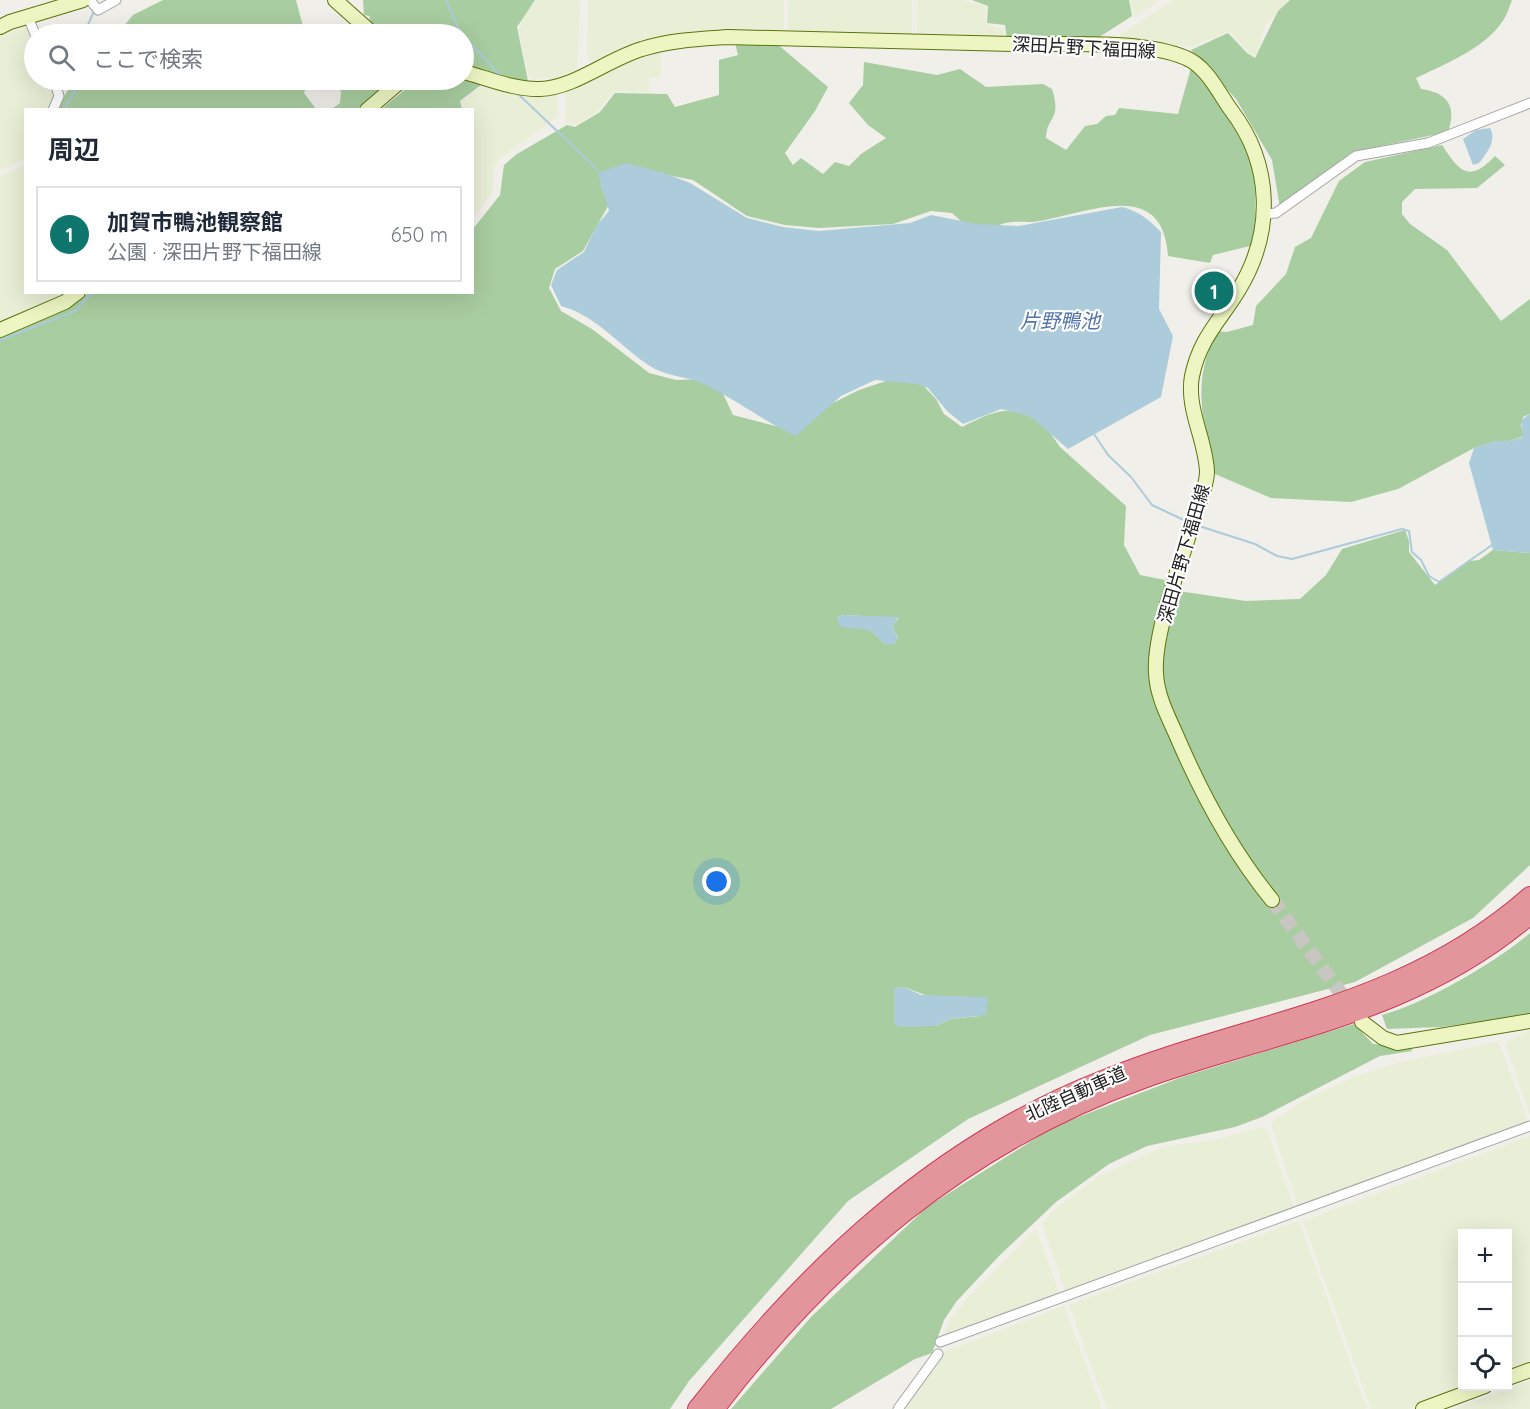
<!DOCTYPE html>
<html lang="ja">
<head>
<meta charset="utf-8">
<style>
	body { margin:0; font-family:Quicksand,"Noto Sans JP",sans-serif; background:#f2f2f3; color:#1f2937 }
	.controls { position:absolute; right:18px; bottom:18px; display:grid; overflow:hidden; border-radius:0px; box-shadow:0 6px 24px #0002 }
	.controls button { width:54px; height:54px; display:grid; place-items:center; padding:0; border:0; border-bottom:2px solid #e0e1e3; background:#fff; color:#1f2937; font:30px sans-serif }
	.you { position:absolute; left:717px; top:882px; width:21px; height:21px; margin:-15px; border:4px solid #fff; border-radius:50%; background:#1a73e8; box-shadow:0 0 0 9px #1a73e833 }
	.badge { display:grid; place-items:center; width:39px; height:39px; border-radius:50%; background:#0f766e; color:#fff; font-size:20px; font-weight:700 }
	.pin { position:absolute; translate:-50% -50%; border:3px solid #fff; box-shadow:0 2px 6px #0006 }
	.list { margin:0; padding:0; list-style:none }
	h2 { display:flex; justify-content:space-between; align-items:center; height:78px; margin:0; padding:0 24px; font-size:26px }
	h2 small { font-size:20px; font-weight:400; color:#747a83 }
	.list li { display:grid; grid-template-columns:39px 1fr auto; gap:18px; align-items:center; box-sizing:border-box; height:96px; margin:0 12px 12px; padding:0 12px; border:2px solid #e0e1e3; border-radius:0px }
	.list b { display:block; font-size:22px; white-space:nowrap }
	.list p { margin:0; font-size:20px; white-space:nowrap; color:#747a83 }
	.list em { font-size:20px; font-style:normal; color:#747a83 }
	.icon { flex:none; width:33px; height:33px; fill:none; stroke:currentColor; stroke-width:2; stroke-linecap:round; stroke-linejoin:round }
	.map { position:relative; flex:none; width:1530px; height:1409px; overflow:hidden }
	.search { position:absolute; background:#fff; box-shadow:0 6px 24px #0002; left:24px; top:24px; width:450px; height:66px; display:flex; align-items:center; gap:15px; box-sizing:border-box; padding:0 21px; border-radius:33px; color:#747a83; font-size:22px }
	.panel { position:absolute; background:#fff; box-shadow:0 6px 24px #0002; left:24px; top:108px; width:450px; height:186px; border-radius:0px }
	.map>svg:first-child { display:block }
	.farmland { fill:#e9eed6 }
	.forest { fill:#a8cda0; fill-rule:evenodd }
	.water { fill:#accbdb }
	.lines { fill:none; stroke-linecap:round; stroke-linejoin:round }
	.stream { stroke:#accbdb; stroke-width:2 }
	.secondary-tunnel { stroke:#c7c6c1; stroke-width:14; stroke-dasharray:14 7; stroke-linecap:butt }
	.street-casing { stroke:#a5a5a5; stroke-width:11 }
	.secondary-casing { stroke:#5c740c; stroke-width:16 }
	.highway-casing { stroke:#d13456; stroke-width:20 }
	.street { stroke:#fff; stroke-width:9 }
	.secondary { stroke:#edf6c2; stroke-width:14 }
	.highway { stroke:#e2969b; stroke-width:18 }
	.labels { text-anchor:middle; stroke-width:4.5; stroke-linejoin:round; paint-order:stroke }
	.street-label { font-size:18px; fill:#212121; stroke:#fff }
	.water-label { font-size:20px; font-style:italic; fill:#5374ac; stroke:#fff }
</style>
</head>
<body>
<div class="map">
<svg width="1530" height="1409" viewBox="0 0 1530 1409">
	<rect width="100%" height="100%" fill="#f1efe9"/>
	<path class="farmland" d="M537,0H580L577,69L556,78L530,79L527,70L519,30L525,14Z
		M588,0H784V32L651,41L593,62L587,56Z
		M788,0H912V35L789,33Z
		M918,0H962L979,4L986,8V24L1003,29L1005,39L917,36Z
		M1130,0H1160L1134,17Z
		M1174,0H1288L1265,26L1258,50L1253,56L1229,31L1191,47L1123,39L1119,35Z
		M27,26L34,43V80H50L56,96L49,109L26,110L25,159L0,170V36Z
		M661,52V77L649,78V92L614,91L598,112L577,124L566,123V92L571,87L613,66Z
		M481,87L557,95L559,116L498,160L494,166L492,193L473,219L474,117L472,110L465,109L461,102Z
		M25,165L26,292L65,293L53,301L0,322V176Z
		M1530,1030V1115L1505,1043Z
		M1496,1042L1499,1043L1529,1124L1299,1208L1272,1127L1273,1120L1312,1096L1356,1076L1402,1062Z
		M1260,1127L1267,1129L1295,1210L1066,1294L1042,1224L1050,1213L1098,1177L1152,1151L1167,1146L1215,1140Z
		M1530,1136V1365L1508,1373V1234H1462V1386L1470,1387L1408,1409H1371L1303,1221Z
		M1299,1221L1367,1409H1107L1069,1305Z
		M1036,1228L1060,1296L942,1340L950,1319L963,1303Z
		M1064,1306L1102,1409H903L944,1352Z
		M1530,1381V1409H1454Z"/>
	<path class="forest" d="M163,0H296L305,34H117L133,15Z
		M363,0H535L517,27L528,81L525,83L464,68V34H379L369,26L370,16L364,15Z
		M972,0H1129L1132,16L1093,41L1007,39L1005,25L987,23L988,6Z
		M1290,0H1512C1509,7 1507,16 1502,22C1485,48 1443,65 1416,78L1421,89C1448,93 1457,106 1448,132L1352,152L1280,208L1272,160L1236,99L1191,50L1228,33L1247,53L1255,58L1278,11Z
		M735,43H776L828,87L815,111L785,153L793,165L801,158L823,174L835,162L849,166L861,154L886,138L868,125L849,103L863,85L864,62L937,75L960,69L986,87L1043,84L1052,89C1062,121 1047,115 1046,138L1066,150L1085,126L1097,124L1106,116L1115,115L1119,108L1178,114L1191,68C1210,93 1246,130 1252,161C1257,188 1255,217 1254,245L1213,255L1210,263L1168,256C1163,177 1089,213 1040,221C1031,223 1022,221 1013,222C1005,222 998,226 990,227C983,228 975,227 967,227L952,213L931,211L893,224L819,228L785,225L747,216L693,180L641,170L612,199L583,251L555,269L549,288L561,311L592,329L649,373L676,380L705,379L719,385L733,415L783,428L859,390L898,377L920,382L936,399L944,414L962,427C993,412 1002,406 1038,415L1060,447L1126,506L1124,545L1140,575L1170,581L1178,591L1246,601L1300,599L1326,575L1342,549L1405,530L1409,541V552L1435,585L1469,561L1479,560L1493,550L1530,553V865L1473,918L1355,982L1150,1035L968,1119L848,1201L689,1381L670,1409H0V336L66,309L88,293L472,292L473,229L500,195L504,165L517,154L567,125L575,127L600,112L615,93L667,94L675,107L719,95V60L738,55ZM844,615L899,618L892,626L898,638L885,644L870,630L837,617ZM904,987L980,1016L950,1019L936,1026H920L894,1013V989Z
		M464,77L485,82L460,101L462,109L380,110L417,80H464Z
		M73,80H309L304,93L316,109H322L57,110Z
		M338,80H395L357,109L330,110L340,103L341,92L336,83Z
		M1442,145C1459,171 1469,184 1495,156L1505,165L1477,188L1415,189L1402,202V214L1410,224L1447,250L1501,321L1530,299V414L1523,417L1521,426L1524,436L1510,441H1496L1474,448L1398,489L1351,502L1271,498L1215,474C1202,420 1192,384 1216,331L1227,332L1253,325L1256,306L1286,274L1295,247L1311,238L1339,181L1365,162Z
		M1530,933V1015L1440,1027L1387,1029L1382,1015C1426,1003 1495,963 1530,933Z
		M1354,1024L1373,1044L1411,1046L1412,1051L1380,1056L1262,1117L1235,1127L1147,1146L1109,1164L1056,1202L999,1256L956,1302L944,1320L932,1353L915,1359L831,1409H731L811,1317L927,1207L1055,1126L1182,1077Z"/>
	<path class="water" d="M1490,128C1497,140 1487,153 1479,163L1473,165L1463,139L1476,130Z
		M625,163L664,173L690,183L747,218L783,227L819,231L910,223L931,215L977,224L1019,226L1122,207C1139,211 1149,220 1161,232L1159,309L1173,336L1161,397L1068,449L1030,416L1001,409L963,424L947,411L928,388L917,384L875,380L841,396L796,436C762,421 732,396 699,382C685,377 669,376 655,369C622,350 599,316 561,306L551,285L557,270L584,252L597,225L609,211C606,196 599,188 599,173Z
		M1530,414V553L1493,550L1469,463L1474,448L1496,441H1510L1523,437L1521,420Z
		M844,615L899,617L892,626L898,639L894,644H885L870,630L840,627L837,617Z
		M904,987L921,995L985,997L988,1000L986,1015L950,1019L936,1026L899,1027L894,1024V989Z"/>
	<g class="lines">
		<path class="stream" d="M446,0L461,34
			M97,7L107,0
			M84,34L94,11
			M464,37L503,78
			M517,93L594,166L600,175
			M64,110L81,80
			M0,340L75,311L92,292
			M1094,434L1108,455L1131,477L1152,505L1188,522
			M1196,525L1255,544L1277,556L1292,559L1402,529L1409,531L1412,552L1421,560L1429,576L1439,582L1492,545"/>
		<path class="secondary-tunnel" d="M1272,900L1351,1007"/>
		<g class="street-casing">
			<path id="street" d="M90,0L98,10L116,0
				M28,17L35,34
				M53,110L59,96L54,80
				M1265,214L1276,213L1356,156L1428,143L1530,103
				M940,1342L1530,1126
				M898,1409L938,1354"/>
		</g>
		<g class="secondary-casing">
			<path id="secondary" d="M335,0L373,34
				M0,27L10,22L83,0
				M464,72C487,78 515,90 540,89C574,88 608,59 642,49C670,40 699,39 728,37C823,39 918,42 1013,44C1062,45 1142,39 1186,58C1206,66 1219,93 1231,110C1273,165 1274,233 1238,291C1219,322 1200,338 1192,376C1186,409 1206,440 1207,472C1207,485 1200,500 1196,512C1184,555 1153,632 1156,673C1157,697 1169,718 1178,739C1203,797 1232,851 1272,900
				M367,110L402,80
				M0,330L65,302L78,292
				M1362,1022L1383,1038L1397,1043L1530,1021
				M1508,1378L1530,1370
				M1423,1409L1485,1386"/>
		</g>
		<g class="highway-casing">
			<path id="highway" d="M697,1409C807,1268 936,1145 1105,1079C1255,1019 1402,1009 1530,896
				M715,1409C830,1259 966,1142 1146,1078C1282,1030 1416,1013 1530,915"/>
		</g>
		<use href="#street" class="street"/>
		<use href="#secondary" class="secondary"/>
		<use href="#highway" class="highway"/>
	</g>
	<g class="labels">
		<g class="street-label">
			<text transform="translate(1084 48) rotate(3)" y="6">深田片野下福田線</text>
			<text transform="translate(1184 554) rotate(-74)" y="6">深田片野下福田線</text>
			<text transform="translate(1076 1094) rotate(-24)" y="6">北陸自動車道</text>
		</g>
		<g class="water-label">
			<text x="1060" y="328">片野鴨池</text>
		</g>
	</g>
</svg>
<div class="controls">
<button>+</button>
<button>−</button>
<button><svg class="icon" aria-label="locate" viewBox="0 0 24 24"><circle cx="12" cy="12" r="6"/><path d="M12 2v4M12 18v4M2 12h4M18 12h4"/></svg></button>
</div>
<div class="you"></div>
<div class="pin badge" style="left:1214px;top:291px">1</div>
<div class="search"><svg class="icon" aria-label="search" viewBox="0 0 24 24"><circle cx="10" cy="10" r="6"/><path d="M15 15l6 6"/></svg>ここで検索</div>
<section class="panel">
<h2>周辺<small></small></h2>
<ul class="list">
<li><span class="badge">1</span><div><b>加賀市鴨池観察館</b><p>公園 · 深田片野下福田線</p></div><em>650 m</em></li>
</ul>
</section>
</div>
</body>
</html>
